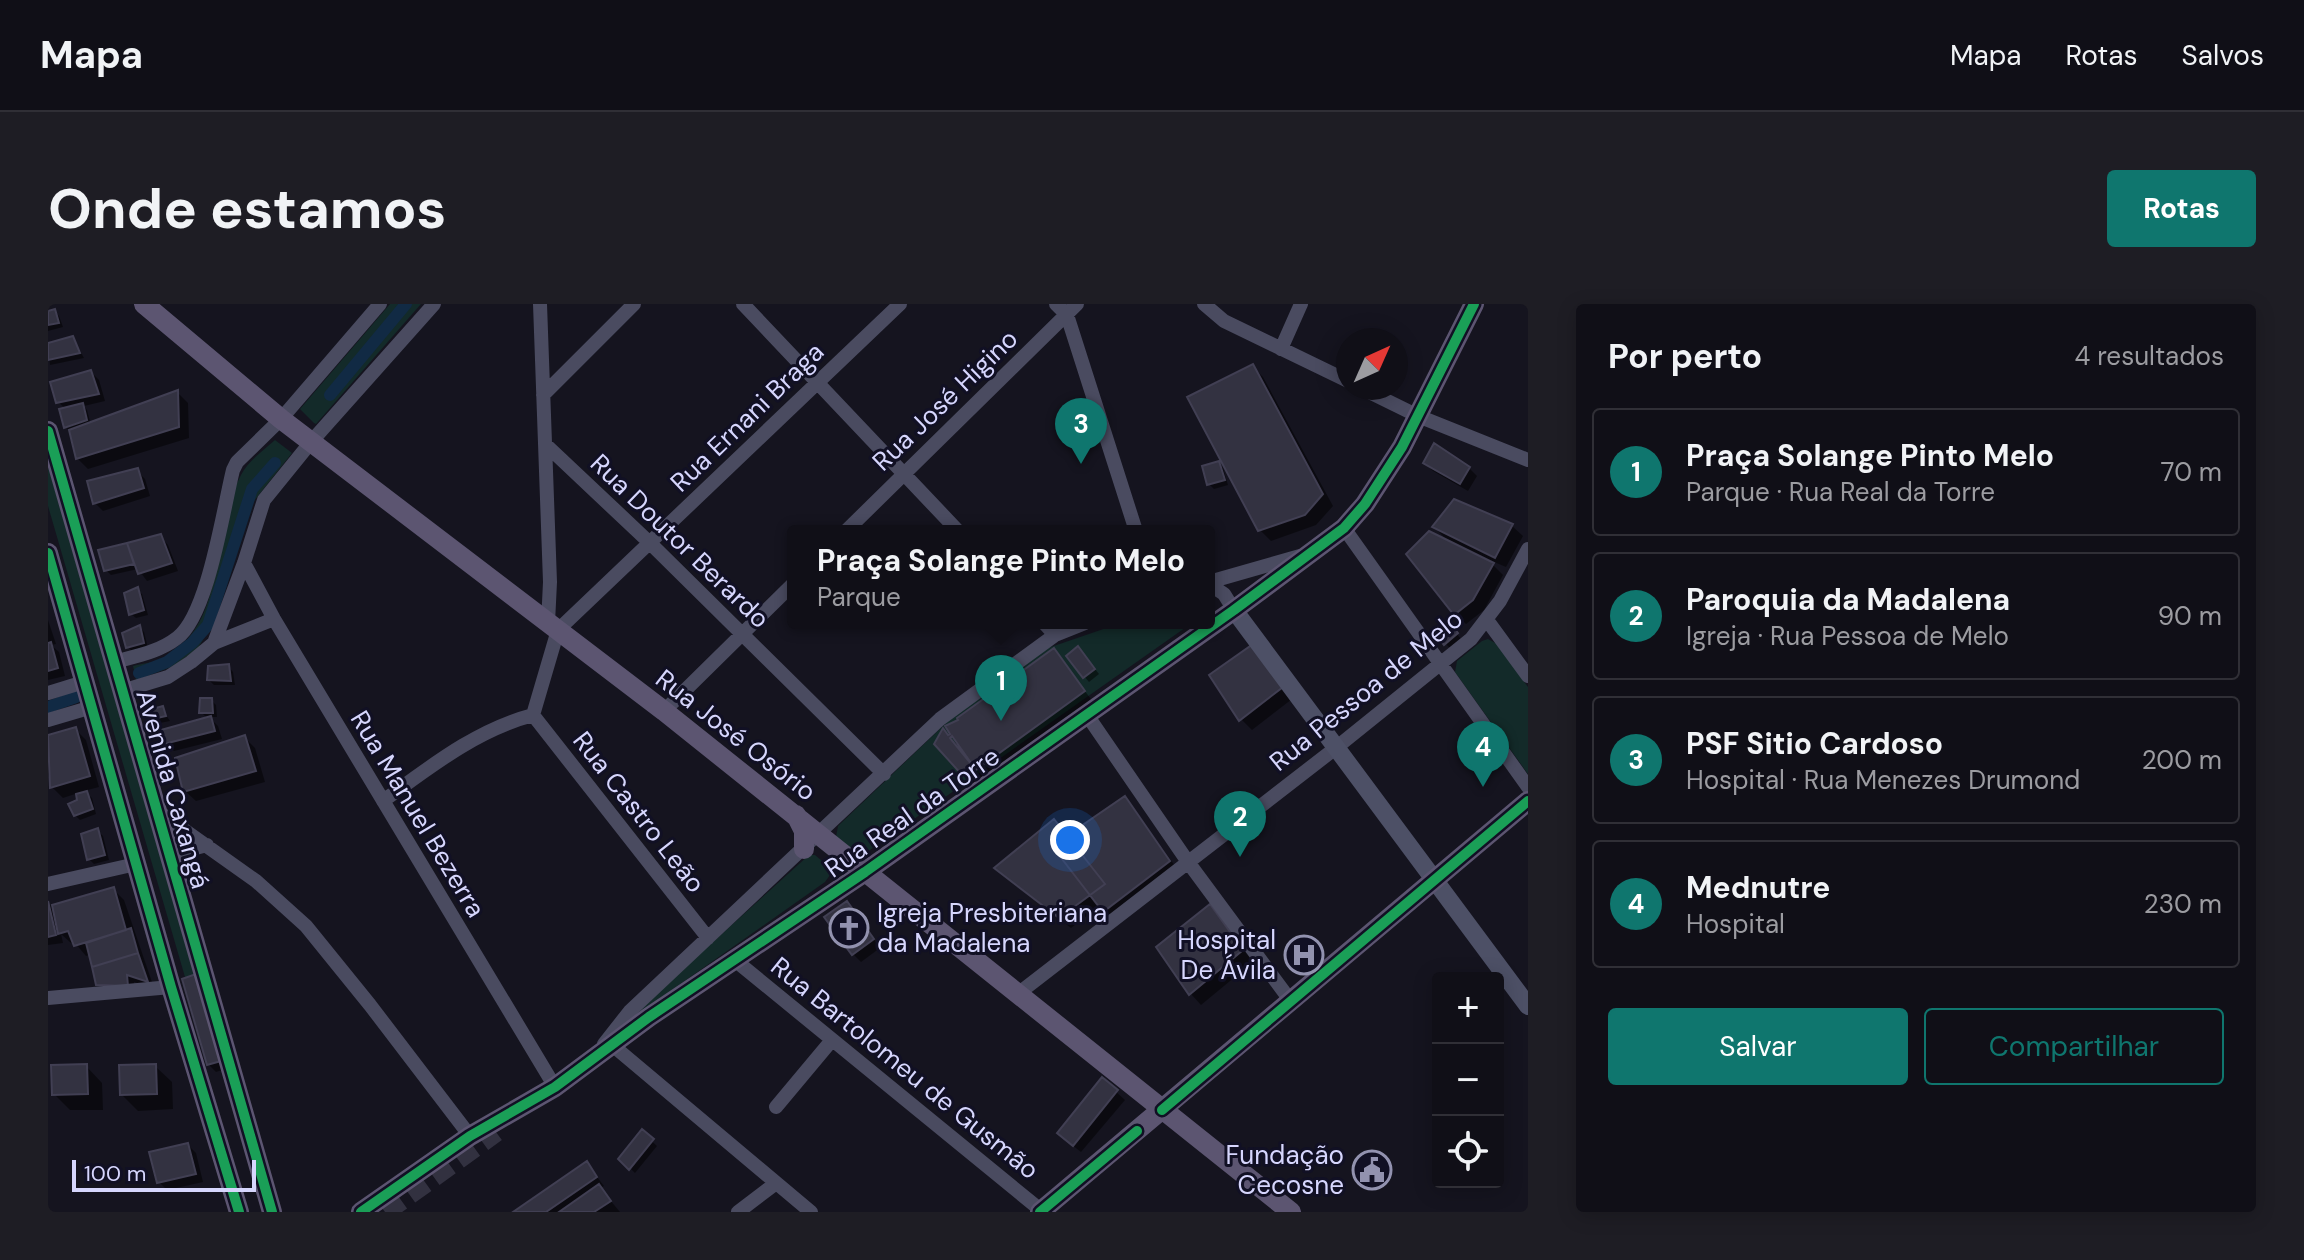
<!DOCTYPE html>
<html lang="pt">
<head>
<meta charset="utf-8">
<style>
	body { margin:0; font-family:"DM Sans",sans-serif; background:#1e1d24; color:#f1f3f6 }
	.controls { position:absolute; right:24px; bottom:24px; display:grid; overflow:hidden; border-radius:8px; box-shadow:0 4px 20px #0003 }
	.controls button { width:72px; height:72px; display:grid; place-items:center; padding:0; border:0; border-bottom:2px solid #302f36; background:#100f17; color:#f1f3f6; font:40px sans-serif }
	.compass { position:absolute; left:1288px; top:24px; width:72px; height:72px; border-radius:50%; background:#100f17; box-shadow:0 4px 20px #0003; rotate:45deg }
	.scale { position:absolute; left:24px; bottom:20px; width:184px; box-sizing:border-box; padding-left:8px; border:4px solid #d6d6fd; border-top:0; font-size:22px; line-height:28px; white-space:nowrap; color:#d6d6fd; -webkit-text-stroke:6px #111024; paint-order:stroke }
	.you { position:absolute; left:1022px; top:536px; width:28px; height:28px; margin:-20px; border:6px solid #fff; border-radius:50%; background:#1a73e8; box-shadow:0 0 0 12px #1a73e833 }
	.badge { display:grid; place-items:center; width:52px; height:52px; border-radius:50%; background:#0f766e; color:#fff; font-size:26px; font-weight:700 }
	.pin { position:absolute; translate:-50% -66px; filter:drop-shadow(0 2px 4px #0008) }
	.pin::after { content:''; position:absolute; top:42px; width:28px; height:24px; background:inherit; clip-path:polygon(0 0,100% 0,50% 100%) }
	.popup { position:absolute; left:739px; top:221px; width:428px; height:104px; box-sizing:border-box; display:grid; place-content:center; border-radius:8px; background:#100f17; filter:drop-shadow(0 2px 6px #0005); font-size:26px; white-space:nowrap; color:#9c9ca1 }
	.popup b { font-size:30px; color:#f1f3f6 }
	.popup::after { content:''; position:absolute; left:50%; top:100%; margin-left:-16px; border:16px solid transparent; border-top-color:#100f17 }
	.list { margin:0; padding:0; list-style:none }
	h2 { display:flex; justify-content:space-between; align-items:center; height:104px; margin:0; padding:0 32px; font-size:34px }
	h2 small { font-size:26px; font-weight:400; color:#9c9ca1 }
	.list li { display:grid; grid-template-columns:52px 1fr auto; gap:24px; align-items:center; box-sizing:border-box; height:128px; margin:0 16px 16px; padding:0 16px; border:2px solid #302f36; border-radius:8px }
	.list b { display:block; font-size:30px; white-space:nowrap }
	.list p { margin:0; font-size:26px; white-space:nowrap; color:#9c9ca1 }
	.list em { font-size:26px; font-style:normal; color:#9c9ca1 }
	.actions { display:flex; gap:16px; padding:24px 32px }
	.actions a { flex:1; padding:18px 0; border:2px solid #0f766e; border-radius:8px; text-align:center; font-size:28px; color:#0f766e }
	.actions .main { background:#0f766e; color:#fff }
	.icon { flex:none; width:44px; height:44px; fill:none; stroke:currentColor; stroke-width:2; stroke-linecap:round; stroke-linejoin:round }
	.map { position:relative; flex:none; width:1480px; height:908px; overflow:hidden; border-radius:8px }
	header { display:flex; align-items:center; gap:48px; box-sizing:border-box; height:112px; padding:0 40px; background:#100f17; border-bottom:2px solid #302f36 }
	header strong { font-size:38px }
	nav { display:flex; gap:44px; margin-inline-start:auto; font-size:28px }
	.intro { display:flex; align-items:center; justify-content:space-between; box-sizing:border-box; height:192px; padding:0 48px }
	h1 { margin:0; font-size:56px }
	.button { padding:20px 36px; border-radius:8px; background:#0f766e; color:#fff; font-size:28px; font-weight:700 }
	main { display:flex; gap:48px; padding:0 48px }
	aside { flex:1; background:#100f17; border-radius:8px; box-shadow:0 4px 20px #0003 }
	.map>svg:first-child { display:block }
	.green { fill:#132a29 }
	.shadow { fill:#0007 }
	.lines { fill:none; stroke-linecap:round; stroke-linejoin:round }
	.canal { stroke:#112a44; stroke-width:12 }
	.building { fill:#333241; stroke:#413f53; stroke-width:2 }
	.primary-tunnel { stroke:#323140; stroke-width:20; stroke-dasharray:20 10; stroke-linecap:butt }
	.street { stroke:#4a4b60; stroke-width:14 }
	.secondary { stroke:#4d5066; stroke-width:18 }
	.primary { stroke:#5c5571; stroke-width:20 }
	.cycleway-casing { stroke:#111024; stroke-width:15 }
	.cycleway { stroke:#1a9f57; stroke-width:10 }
	.labels { text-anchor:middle; stroke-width:6; stroke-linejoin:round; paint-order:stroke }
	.street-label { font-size:26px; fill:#d6d6fd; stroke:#111024 }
	.poi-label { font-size:26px; fill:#d6d6fd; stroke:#111024; text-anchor:end }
</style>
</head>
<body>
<header>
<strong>Mapa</strong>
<nav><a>Mapa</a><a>Rotas</a><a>Salvos</a></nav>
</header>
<div class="intro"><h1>Onde estamos</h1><a class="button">Rotas</a></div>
<main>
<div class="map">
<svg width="1480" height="908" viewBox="0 0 1480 908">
	<rect width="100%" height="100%" fill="#15141f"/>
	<path class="green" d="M342,0H373L268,120L266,119L252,105Z
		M227,136L244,149L206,197L162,324L150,344L126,362L88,376L85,362C95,359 106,359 115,354C181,321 162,227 193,171C200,157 216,146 227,136Z
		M0,162L146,671L137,673L0,202Z
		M1073,319H1144L815,551H810L788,533L790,522L918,400L1000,344Z
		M1440,335L1449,340L1480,383V470L1407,368L1409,357L1434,337Z
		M761,551H767L780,562L782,571L777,578L570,724Z"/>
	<path class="shadow" d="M6,7L11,12L15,23L0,27V9Z
		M25,34L36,54L2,61L0,41Z
		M1204,62L1215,73L1285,202L1268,221L1223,237L1212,226Z
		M43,68L51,76L57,97L36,102L39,106L43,121L129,88L140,99L141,134L40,165L29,154L22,128L18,123V105L10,98Z
		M1170,159L1175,164L1180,181L1166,185L1161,180Z
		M1377,159L1421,164L1429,172L1420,187L1385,167Z
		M89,167L97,175L102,192L55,207L47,199Z
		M1407,197L1464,222L1475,232L1458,263L1439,255L1455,271L1436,306L1418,320L1407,309L1401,238L1386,223Z
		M112,232L120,241L130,267L99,277L90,265L63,271L58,266L52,247Z
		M89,286L94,290L100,311L88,314L83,310Z
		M0,316L8,340L3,341L11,348L17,372L0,376Z
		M92,323L96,328L100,344L85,348L80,343Z
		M1403,323L1413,335L1402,344L1397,339Z
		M1208,341L1248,392L1204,426L1193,415Z
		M1006,347L1046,399L927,482L916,471L895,427L907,439L913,417Z
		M1035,350L1051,370L1041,378L1020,353Z
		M180,362L185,368L187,381H166L161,376Z
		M163,396L168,401L169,413H161L170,422L174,435L126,447L118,439L160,415L153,408Z
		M114,405L122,417L107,420L102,415Z
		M27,425L38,436L51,483L36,487L44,494L48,510L32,516L27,511L31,497L30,489L15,494L4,483L0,470V433Z
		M196,433L207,444L217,478L148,497L137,487Z
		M1077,495L1087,506L1132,569L1067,617L1053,601L1023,624L959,574L1006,518L1020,533Z
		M50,527L55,532L61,556L46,560L41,555Z
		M65,585L76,596L106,684L86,678L87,689L58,688L50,680L43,650L38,652L27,639H23L13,630L15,639L0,641V599L4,603Z
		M1162,603L1205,658L1153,701L1143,690L1111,643Z
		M806,608L832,644L813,658L805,650Z
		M136,676L180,764L168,768L160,760Z
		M38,762L54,779L55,806H22L6,790Z
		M107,762L124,778L125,805L90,807L74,791Z
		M1055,776L1077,796L1033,848L1019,837Z
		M594,828L609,842L587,869L573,855Z
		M140,841L148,849L155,878L119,886L111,878Z
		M539,860L556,882L552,884L572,908H469Z"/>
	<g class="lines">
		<path class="canal" d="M282,91L358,0
			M91,369L119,358L144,339L160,321L204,185L227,159
			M0,403L28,393"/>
	</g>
	<path class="building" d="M7,5L11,19L0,21V7Z
		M25,32L32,49L0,56V39Z
		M1205,60L1275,190L1257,211L1210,227L1139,93Z
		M43,66L51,90L8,99L2,78Z
		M130,86L131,123L28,155L21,126Z
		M35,99L39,116L16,124L11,105Z
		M1386,139L1422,163L1412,180L1375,159Z
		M1171,157L1177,176L1159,181L1154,162Z
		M90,164L96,184L45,200L39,177Z
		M1406,195L1465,220L1447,254L1384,223Z
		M1381,227L1446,259L1425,296L1406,311L1358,250Z
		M113,230L124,259L90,270L79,239Z
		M79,239L86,260L56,267L50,246Z
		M90,283L96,306L81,311L76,289Z
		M1399,315L1410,329L1396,341L1386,328Z
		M92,321L96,339L78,344L74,329Z
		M3,338L10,364L0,367V339Z
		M1208,338L1239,380L1191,417L1161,371Z
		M1030,342L1047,365L1035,374L1018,352Z
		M1006,344L1037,387L928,466L904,432L902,434L928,466L915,472L886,440L895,424L900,431L902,430L897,422L910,416L909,414Z
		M181,360L183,377L159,376L160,362Z
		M152,394H164L165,409H151Z
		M115,402L118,412L100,416L97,407Z
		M163,412L167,427L116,440L113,426Z
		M28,423L42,472L2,484L0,431Z
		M197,431L208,467L135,488L127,454Z
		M39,487L45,505L26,512L20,500L29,496L28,490Z
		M1077,492L1122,557L1055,608L1004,542Z
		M1006,515L1057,580L1011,614L946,564Z
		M50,524L57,551L39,556L33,530Z
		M66,583L78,626L26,642L20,627L10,630L4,601Z
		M0,597L8,631L0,633Z
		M799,597L826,635L804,651L776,613Z
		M1162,600L1195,646L1141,691L1108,643Z
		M83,624L90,649L44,663L38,639Z
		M90,649L100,678L79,671L80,682L48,681L44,663Z
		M148,670L173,757L159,761L134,675Z
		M39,760L40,790L4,791L3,761Z
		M108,760L109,790L72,791L71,761Z
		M1054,773L1070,786L1025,842L1009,829Z
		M594,825L606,835L581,866L570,855Z
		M140,839L148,870L109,879L101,848Z
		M539,857L549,873L498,908H465Z
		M551,880L563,897L546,908H511Z"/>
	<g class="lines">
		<path class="primary-tunnel" d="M337,908L448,828"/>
		<path class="street" d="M492,0L502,278L500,319
			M695,0L910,227
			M1008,0L1019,11L1088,227
			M1156,0L1176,17L1300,77
			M1233,45L1253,0
			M1313,84L1370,112L1480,156
			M495,91L586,0
			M497,140L603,240L836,470
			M1296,224L1480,483
			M798,227L1029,0
			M196,259L226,315L507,783
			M1161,278L1252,252
			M1161,280L1176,290L1186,306
			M1439,316L1480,372
			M996,319L1007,331
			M166,339L226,315
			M66,358C88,352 111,348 129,334C160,311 175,206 185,166L189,158L233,115L332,0
			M74,387L120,373L143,358L166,339L196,259L216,196L263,138L386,0
			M0,389L36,378
			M616,407L745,280
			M485,411L510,326L852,0
			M485,411L660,634
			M1039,411L1140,558L1242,696
			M0,416L44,403
			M335,497C382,463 428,426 485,411
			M108,506L208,577L258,622L322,701L422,832
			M125,566L140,546L159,541
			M0,580L88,560
			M688,657L995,908
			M971,689L1289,443L1423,335L1452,297L1480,245
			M0,694L123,683
			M556,740L582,707L892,415L1007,331L1037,319
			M563,740L763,908
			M728,803L784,736
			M690,908L727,880"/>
		<path class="secondary" d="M1186,306L1480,702"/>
		<path class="primary" d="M96,0L233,115L616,407L1243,908
			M0,127L224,908
			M0,249L123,683L191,908
			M748,511L756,527V545
			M313,908L422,832L507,783L601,713L817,568L1186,306L1296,224L1317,200L1354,143L1426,0
			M992,908L1480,497"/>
		<g class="cycleway-casing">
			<path id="cycleway" d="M0,127L224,908
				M0,249L123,683L191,908
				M1114,806L1480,497
				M313,908L422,832L507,783L601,713L817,568L1186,306L1296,224L1317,200L1354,143L1426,0
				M992,908L1089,827"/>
		</g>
		<use href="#cycleway" class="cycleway"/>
	</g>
	<defs>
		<g id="church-ring" transform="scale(2)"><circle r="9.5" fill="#111024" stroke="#9292af" stroke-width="1.5"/><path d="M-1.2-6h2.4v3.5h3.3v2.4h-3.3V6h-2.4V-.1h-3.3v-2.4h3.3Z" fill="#9292af"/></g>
		<g id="hospital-ring" transform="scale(2)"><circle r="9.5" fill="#111024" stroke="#9292af" stroke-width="1.5"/><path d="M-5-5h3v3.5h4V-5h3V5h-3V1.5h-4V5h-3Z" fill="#9292af"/></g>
		<g id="civic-ring" transform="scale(2)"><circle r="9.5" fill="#111024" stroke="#9292af" stroke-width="1.5"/><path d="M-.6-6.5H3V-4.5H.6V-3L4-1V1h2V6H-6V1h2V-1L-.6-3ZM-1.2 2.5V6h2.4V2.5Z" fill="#9292af"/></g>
	</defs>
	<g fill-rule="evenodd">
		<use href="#church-ring" x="801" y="624"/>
		<use href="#hospital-ring" x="1256" y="651"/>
		<use href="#civic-ring" x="1324" y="866"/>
	</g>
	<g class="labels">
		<g class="street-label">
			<text transform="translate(897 96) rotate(-44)" y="9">Rua José Higino</text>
			<text transform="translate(699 113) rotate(-44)" y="9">Rua Ernani Braga</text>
			<text transform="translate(632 237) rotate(44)" y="9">Rua Doutor Berardo</text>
			<text transform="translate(1318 386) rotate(-39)" y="9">Rua Pessoa de Melo</text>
			<text transform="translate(688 431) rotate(38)" y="9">Rua José Osório</text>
			<text transform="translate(125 485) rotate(74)" y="9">Avenida Caxangá</text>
			<text transform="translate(591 508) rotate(52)" y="9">Rua Castro Leão</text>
			<text transform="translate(864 508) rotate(-35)" y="9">Rua Real da Torre</text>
			<text transform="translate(370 510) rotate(59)" y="9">Rua Manuel Bezerra</text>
			<text transform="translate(857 764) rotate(39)" y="9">Rua Bartolomeu de Gusmão</text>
		</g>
		<g class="poi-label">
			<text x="829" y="618" text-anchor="start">Igreja Presbiteriana<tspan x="829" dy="30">da Madalena</tspan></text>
			<text x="1228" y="645">Hospital<tspan x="1228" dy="30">De Ávila</tspan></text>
			<text x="1296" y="860">Fundação<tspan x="1296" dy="30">Cecosne</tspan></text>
		</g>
	</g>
</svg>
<div class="controls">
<button>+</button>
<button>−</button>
<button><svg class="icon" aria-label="locate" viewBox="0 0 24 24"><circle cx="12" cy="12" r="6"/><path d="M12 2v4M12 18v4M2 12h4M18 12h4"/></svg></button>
</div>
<svg class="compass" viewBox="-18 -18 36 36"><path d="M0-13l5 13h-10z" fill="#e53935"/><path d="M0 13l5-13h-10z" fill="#9c9ca1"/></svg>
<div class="scale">100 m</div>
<div class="you"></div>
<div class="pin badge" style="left:953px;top:417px">1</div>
<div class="popup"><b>Praça Solange Pinto Melo</b>Parque</div>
<div class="pin badge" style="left:1192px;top:553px">2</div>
<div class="pin badge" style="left:1033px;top:160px">3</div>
<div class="pin badge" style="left:1435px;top:483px">4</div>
</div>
<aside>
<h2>Por perto<small>4 resultados</small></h2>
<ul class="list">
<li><span class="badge">1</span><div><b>Praça Solange Pinto Melo</b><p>Parque · Rua Real da Torre</p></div><em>70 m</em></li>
<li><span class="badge">2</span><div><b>Paroquia da Madalena</b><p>Igreja · Rua Pessoa de Melo</p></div><em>90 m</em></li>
<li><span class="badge">3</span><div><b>PSF Sitio Cardoso</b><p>Hospital · Rua Menezes Drumond</p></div><em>200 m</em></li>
<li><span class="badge">4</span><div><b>Mednutre</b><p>Hospital</p></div><em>230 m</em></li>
</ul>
<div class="actions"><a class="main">Salvar</a><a>Compartilhar</a></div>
</aside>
</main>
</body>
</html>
